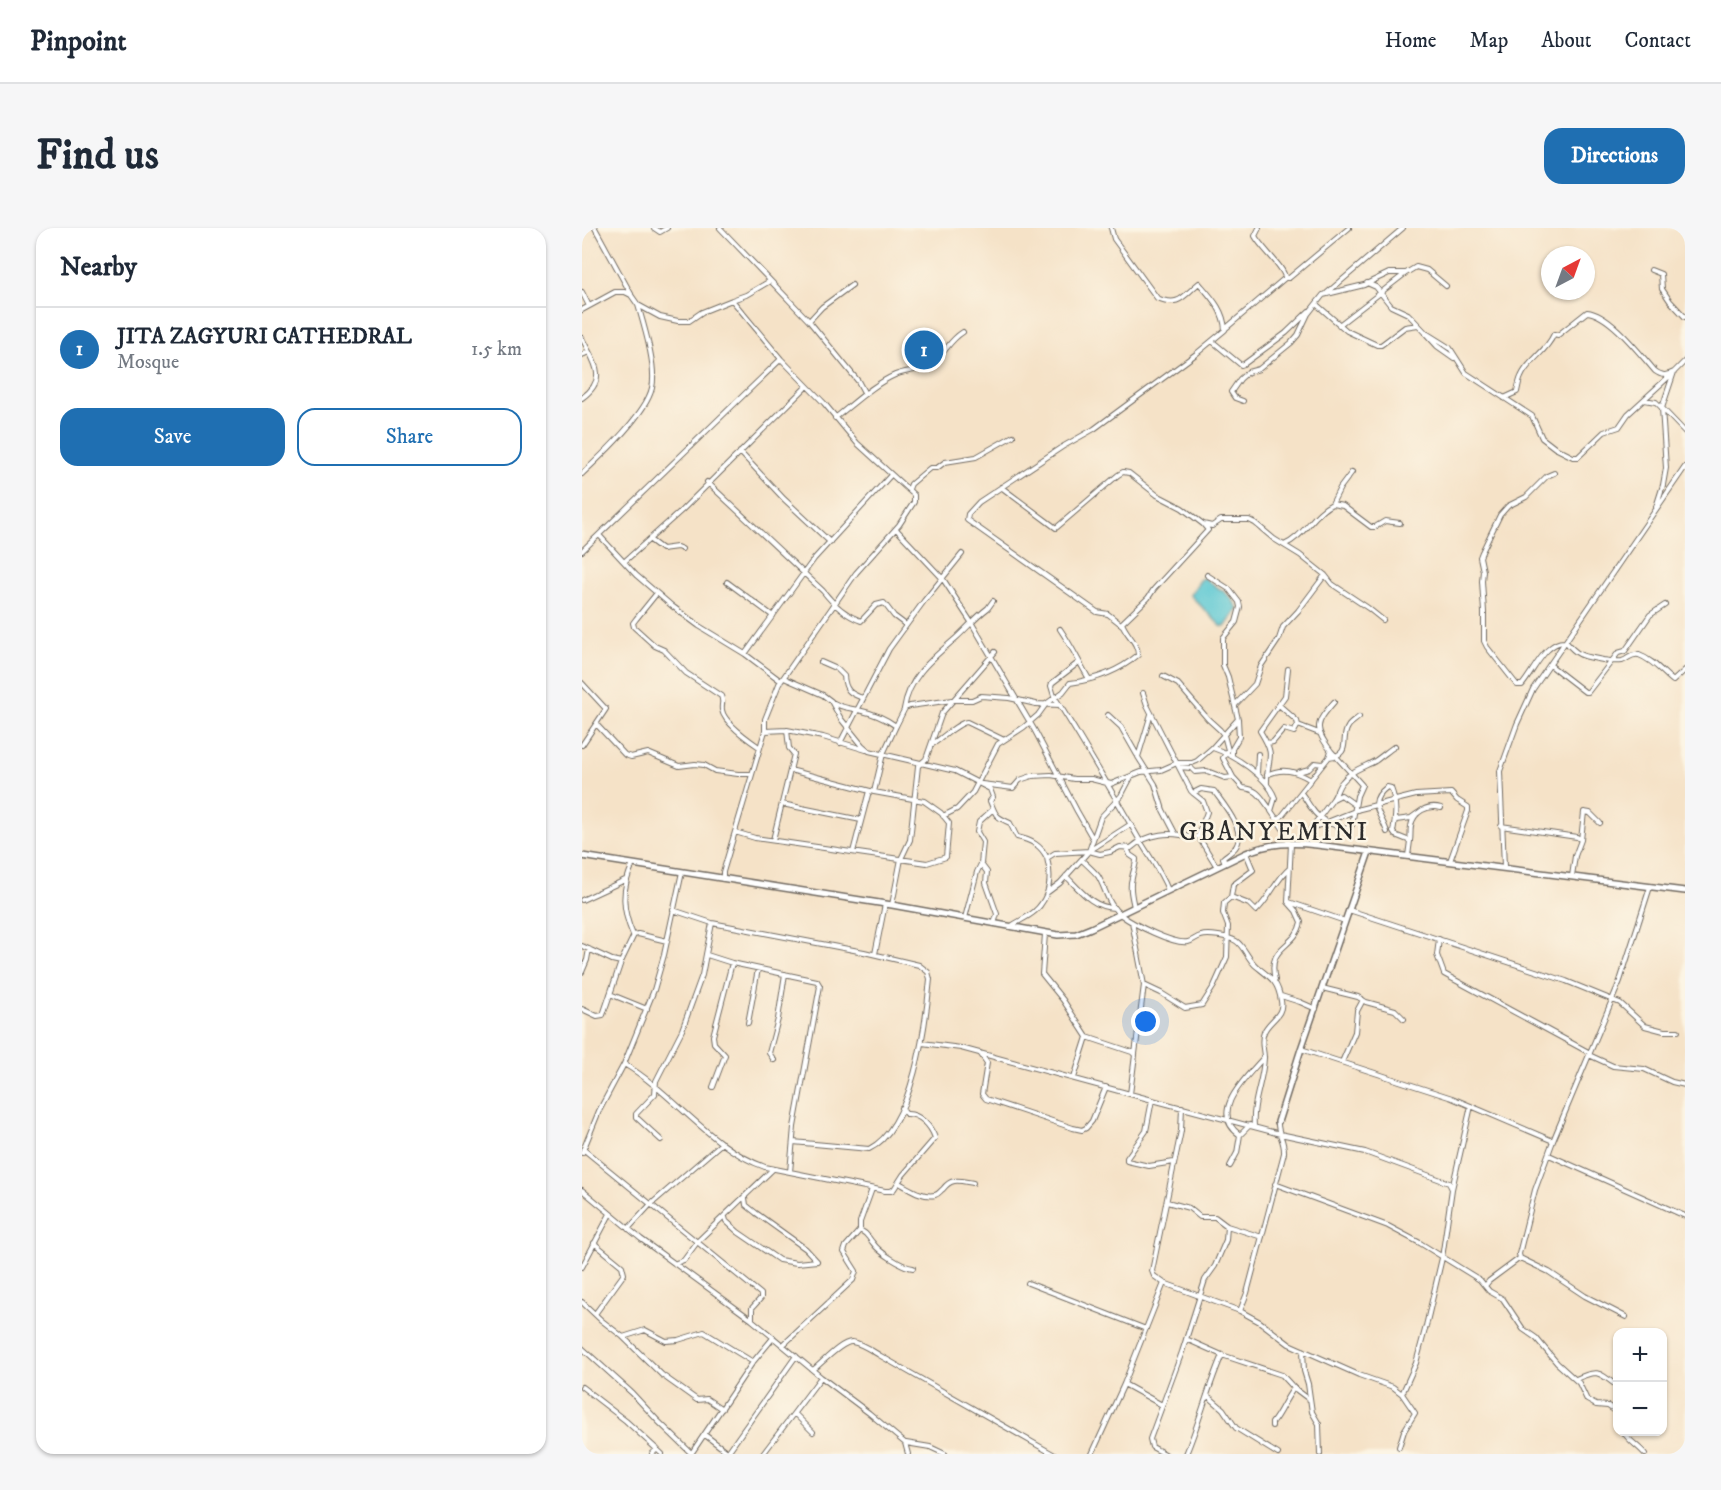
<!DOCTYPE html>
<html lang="en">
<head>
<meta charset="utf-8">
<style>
	body { margin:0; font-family:"IM FELL DW Pica",serif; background:#f6f6f7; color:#1f2937 }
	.controls { position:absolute; right:18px; bottom:18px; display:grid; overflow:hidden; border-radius:12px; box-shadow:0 2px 4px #0004 }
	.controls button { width:54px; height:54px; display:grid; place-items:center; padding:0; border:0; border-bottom:2px solid #e0e1e3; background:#fff; color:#1f2937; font:30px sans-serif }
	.compass { position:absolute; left:959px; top:18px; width:54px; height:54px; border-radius:50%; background:#fff; box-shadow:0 2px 4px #0004; rotate:41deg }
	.you { position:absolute; left:564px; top:794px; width:21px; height:21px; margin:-15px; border:4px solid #fff; border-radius:50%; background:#1a73e8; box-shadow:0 0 0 9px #1a73e833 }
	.badge { display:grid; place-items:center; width:39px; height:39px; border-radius:50%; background:#1f6fb2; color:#fff; font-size:20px; font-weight:700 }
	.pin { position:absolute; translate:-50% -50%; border:3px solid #fff; box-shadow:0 2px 6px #0006 }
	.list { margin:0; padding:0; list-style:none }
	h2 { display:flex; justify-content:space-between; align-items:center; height:78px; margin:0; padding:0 24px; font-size:26px }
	h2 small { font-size:20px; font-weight:400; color:#747a83 }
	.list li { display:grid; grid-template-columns:39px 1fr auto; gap:18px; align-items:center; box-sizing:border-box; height:84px; padding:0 24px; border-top:2px solid #e0e1e3 }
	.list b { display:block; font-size:22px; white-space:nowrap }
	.list p { margin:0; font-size:20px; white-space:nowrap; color:#747a83 }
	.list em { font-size:20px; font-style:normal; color:#747a83 }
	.actions { display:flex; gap:12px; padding:18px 24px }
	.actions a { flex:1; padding:14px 0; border:2px solid #1f6fb2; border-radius:18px; text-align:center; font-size:21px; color:#1f6fb2 }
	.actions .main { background:#1f6fb2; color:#fff }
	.map { position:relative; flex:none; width:1103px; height:1226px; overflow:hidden; border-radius:18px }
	header { display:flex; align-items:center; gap:36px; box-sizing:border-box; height:84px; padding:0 30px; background:#fff; border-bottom:2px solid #e0e1e3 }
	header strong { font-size:28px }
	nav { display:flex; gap:33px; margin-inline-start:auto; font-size:21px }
	.intro { display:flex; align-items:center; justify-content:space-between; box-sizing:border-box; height:144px; padding:0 36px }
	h1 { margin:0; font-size:42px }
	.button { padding:15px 27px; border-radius:18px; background:#1f6fb2; color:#fff; font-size:21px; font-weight:700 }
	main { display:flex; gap:36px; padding:0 36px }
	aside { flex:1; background:#fff; border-radius:18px; box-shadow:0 2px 4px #0004 }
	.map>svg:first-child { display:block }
	.water { fill:#5cc8d3; stroke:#447a7f; stroke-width:1.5 }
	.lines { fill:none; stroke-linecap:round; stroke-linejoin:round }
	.minor-casing { stroke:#726b62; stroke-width:6 }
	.major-casing { stroke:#726b62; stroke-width:8 }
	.minor { stroke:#fff; stroke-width:4 }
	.major { stroke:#fff; stroke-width:5 }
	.labels { text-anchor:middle; stroke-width:5; stroke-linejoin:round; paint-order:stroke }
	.quarter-label { font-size:26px; letter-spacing:1.5px; fill:#2b2b2b; stroke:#fcf5e5 }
</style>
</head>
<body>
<header>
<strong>Pinpoint</strong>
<nav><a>Home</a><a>Map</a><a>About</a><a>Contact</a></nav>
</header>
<div class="intro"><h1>Find us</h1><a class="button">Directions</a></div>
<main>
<aside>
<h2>Nearby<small></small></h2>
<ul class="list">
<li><span class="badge">1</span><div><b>JITA ZAGYURI CATHEDRAL</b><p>Mosque</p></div><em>1.5 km</em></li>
</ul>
<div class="actions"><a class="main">Save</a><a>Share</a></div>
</aside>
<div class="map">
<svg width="1103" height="1226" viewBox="0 0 1103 1226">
	<rect width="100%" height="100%" fill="#fcf5e5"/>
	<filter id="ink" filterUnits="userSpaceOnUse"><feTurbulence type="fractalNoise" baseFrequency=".0167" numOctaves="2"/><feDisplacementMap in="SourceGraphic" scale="12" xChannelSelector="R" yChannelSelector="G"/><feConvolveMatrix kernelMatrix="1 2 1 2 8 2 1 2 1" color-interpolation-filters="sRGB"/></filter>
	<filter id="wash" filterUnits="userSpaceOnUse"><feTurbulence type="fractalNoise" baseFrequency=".008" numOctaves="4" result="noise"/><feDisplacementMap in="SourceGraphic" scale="24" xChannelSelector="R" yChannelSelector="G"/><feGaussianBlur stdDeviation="1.35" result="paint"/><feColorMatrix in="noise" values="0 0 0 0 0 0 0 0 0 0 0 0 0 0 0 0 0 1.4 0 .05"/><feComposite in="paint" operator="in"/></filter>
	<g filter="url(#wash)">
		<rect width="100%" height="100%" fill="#f5e2c7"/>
		<path class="water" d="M623,350C638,363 646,362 656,381L643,399L639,398L608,367L619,351Z"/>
	</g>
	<g filter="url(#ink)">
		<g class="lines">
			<g class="minor-casing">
				<path id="minor" d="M13,0L49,66
					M72,0L78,4L85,0
					M138,0L227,93L276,153L283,166
					M529,0L532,11L575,70C598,79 600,69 617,55C629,69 642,82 643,102L614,126L512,201L480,219L397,274L386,286L385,292L515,384L526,386L540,397
					M1069,42L1079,46L1080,61L1088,73L1103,89
					M703,50H707L767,0
					M785,55L794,59L809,78L826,86L844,105L868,120L884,145L950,188L960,210L973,220L991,229H996L1022,204L1037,199L1046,186L1092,144C1084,148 1080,148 1073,143C1058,126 1028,86 1005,84L976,107L972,106C964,125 946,132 939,149C937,153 936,159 935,164L922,170
					M0,64L7,78
					M745,65L821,0
					M150,72L164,67L188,53
					M734,76L765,103L795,117H799L823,99L836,97
					M0,82L33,64H43L49,67L56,77L78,89L96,93H107L120,84L150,72L199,131L242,175L275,215L332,267V274L317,297L274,345L197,456L183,491V503L141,644V651
					M227,93L240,79L270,57
					M757,97L824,45
					M643,101L703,50C703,40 680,21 673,8L677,0
					M844,106L855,118L872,130
					M0,110C12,135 27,150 0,170
					M630,113L659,137L662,136L704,105L727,83
					M0,127L7,124
					M1103,133L1092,144L1080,180L1103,204
					M1062,172L1074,174L1080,180L1084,240L1081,257L1074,279
					M661,173L653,170L649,164L658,151L666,144L677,141L709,115L716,107L726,86L741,67L782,57L807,45H824L834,39L845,42L864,58
					M253,190C271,176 292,156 313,147C325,142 338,143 348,136C364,126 365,114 381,104
					M158,224L202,271L248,314
					M972,245L965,248L944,269L926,278L918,287L900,324L898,329L901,343L900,353L902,384V413L905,419L935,457H940C952,443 964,412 984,414C997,430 1003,428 1021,432C1027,433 1034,434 1040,433C1047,431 1049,425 1057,427C1071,432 1080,444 1091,453L1103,442
					M0,246C20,227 64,186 70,160C75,139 62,98 56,77
					M125,254L241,363C251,376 263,387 279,393L294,377L302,375L312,388L324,397
					M419,259L474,300L536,247L541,244L547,245L575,267L600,280L621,296L630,298L639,292H667L673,295L692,311L718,327L743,347
					M327,261L329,256L348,240H355L363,234L394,229L431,208
					M750,276L758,260L770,244
					M314,301L361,351L389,394L453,503L495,583L511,611
					M17,307L54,347L90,378L117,398L163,426L199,453
					M68,312L80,321L95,319L100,321
					M702,317C722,309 731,285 750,276L761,278L789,299H793L803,293L818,295
					M0,323L199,131
					M43,333L100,282L225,158
					M625,347L647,361L657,374L658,379L654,394L641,410V437L646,449L656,491L657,509L650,521V527
					M145,354L191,388
					M75,365L54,391L51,395L52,399L73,418L82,422L104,445L139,468C142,474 139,476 140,482C142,495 167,512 177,519
					M478,401C489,417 497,434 507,451
					M163,426L232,331L308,248
					M239,434L255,441L262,448C263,462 268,466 281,470
					M496,435L470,455L469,458L472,468C502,515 529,562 557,611C567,628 579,644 586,662
					M968,437L1003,464H1006L1036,425L1043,423L1068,387L1083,377
					M581,448L596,456L626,491L638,502L642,507L646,522L641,530L651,549
					M202,450L241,467L249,473L259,491L280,517L287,523L373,543L408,561L411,569L408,573C414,587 412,588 428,595L435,609C449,612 459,617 465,630
					M0,455L24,481L0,517
					M561,465L565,477L609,563L611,565L619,561L632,563C641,576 666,604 653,620C650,624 645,626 641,630L643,635
					M252,475C260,480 268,480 276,482C290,485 303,490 314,498L323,480L328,478L370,472H390L399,468L427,470L454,476L478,477
					M653,477L673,456L679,438L697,411L701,399L716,383L743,347L750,356L786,380L801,392
					M697,477L715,493L716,497
					M322,481C327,448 351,430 374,410C385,400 394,389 406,380L411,373
					M569,486L556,529L573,556L581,582L593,605
					M526,487L539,499L555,527
					M15,497L43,527L49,529L66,525L97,538L113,536L122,537L133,543L156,546H170
					M183,503L205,502L241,509L284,522
					M258,515L307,421L342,373L380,326
					M686,515L691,514L702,501L712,504L716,497L737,505
					M349,517C360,511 375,495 385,494L422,512
					M631,520C652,527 685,548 693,570L689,583L702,602L707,615
					M747,529C770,527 758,511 766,499C768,495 774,492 777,489
					M597,539L609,540L613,544L625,543L643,550L651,549L661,560C677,561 679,570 689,582
					M716,544L727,541L733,535L741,536
					M675,546L676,526
					M685,547C700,539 714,543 729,552
					M400,556L431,560L438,552L450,548L469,547L492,551H509L529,556L559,544L579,542L595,535H610L615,533L630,520L656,491
					M685,556C684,528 696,532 678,503L703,468L706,441
					M292,564L301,526L314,498
					M719,565C724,571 726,576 730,581C738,593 751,597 764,601L770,597L775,568L780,557L749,523
					M751,571C755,565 756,558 760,554C768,543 782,539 793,533C800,528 806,523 813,518
					M200,576L279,592
					M361,588L375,581L391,564L416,516L442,499L456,487L464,476L481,464L488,455C512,452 537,443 556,427C556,414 544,407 540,395L566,370L572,361L626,302L621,296
					M814,592L829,590L836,585
					M695,594L747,529L749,523C732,500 733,496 752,474
					M919,598L995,609L999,612L993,628L990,648
					M730,599L751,571L759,567L773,577
					M153,604L173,610L345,635L364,629L367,595L359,585L342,573L292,564L208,542
					M805,604C799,585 784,575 805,559L809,560C815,576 814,587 811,604L813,607L828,613L826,628
					M616,608L635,639
					M191,612L212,526L207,520L205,502
					M999,612L1002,584L1008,585L1018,595
					M828,613C829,608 828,603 829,598C831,584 846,576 859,580
					M718,615L730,600L778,581L834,567L869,565L875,572L886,579V583L868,633
					M545,620L548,627L554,631C554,638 551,643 550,650C547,659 550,670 552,679
					M507,623L549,596
					M271,624L287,563
					M500,632C505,637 511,642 516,648C524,661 526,678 539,687C551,696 592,717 606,714C611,713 614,709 619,708C626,705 647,709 654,713C662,718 666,731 674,738C689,750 696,753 699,773C702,788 687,792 682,804C678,814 682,821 682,830C681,854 670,874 672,898
					M51,636C39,661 40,682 51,707
					M399,636L405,644L404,655L415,686L412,696
					M922,639L918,543L935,496L951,461L1103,239
					M100,644L82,727L72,762L42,836C92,865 127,919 183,939L303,963H309L312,961L321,947L353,910C349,898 337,885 324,886L319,880
					M484,648C499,663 510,679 532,680
					M466,664L478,655L507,623L519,589L539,568L549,549
					M649,669L667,676L674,683C688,670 694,651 708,640
					M0,672L43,652
					M707,674L763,693
					M310,677L319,631L328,612L336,538L344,531L360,485L413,424
					M91,682L130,695L282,724L337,737L346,744L348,751C344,795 331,900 287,921L211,914
					M767,682L984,753L1038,775L1063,798L1082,803H1096
					M383,690L395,644L399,636L401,614L395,604L397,594L410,582
					M550,694L562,757L553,826
					M428,699C436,693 445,690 453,683C468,669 470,649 465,630L473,625L507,623L518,626L528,624L538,619L549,620C566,605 589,603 611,610L616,608L625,584L621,573L611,565
					M463,706L460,746L481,772L505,809L550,824L553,827L548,866L698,906L783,924L867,955L870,961L860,1030L844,1098L834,1135L820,1166
					M857,711L855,727L862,746L1008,825
					M0,718L30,732L39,734
					M293,726L303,676
					M125,727L150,735L235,753L238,758L212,899L208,944
					M0,744L5,732L7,721
					M693,752C684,716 714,721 719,694L714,683L706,674L709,616
					M562,757L579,765L603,780L620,777L632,758L645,729L646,698L641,685L642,675L649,669L651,657L671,642L664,625
					M740,760L776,769L784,774L813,782L822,791
					M28,766L65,781
					M699,768L718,774L734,781
					M0,781L15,788L21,787L39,734L52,707L56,706L85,713
					M166,795L176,741
					M340,815L379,820L548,866
					M719,821L870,870L971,913
					M398,825L405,835L400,866L404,871L491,900L500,902L504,900L510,893L524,859
					M1007,827L1031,838L1062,841L1090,854L1103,857
					M192,832L187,825L196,791L203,746
					M760,834L773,804L775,783L781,772
					M492,850L505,809
					M131,859L143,827L132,815L131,808L150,735
					M570,872L564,903L545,930V933L567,938L592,934
					M600,879L599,903L570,1043L572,1048L582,1055L658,1083L678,1094L707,1116L777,1147L811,1159L820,1166L833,1185L822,1203L817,1219
					M658,907L668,897
					M79,912L54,889V886L73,866L74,853L100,802L120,747L130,695
					M1,921L179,1066V1070L170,1080V1091
					M0,925L17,883L42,836
					M967,927L1103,988
					M648,938L655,925L658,907C625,884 665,849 682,829
					M317,955C327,960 341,970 353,967C357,966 358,963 361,961C370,949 378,953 391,955
					M693,956L806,998L838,1015L898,1052L907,1063L921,1071L941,1101L954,1110L975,1135L997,1155L1005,1172L1014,1177L1026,1178L1036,1185
					M870,961L889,878
					M0,962L59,1011L170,1092L239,1149L287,1185L323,1215L326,1226
					M163,970L164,977L174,985L224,1021L235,1033
					M585,974L607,980L618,989H633L645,998
					M143,989L144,993L156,1004L197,1032L215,1035L235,1033
					M46,1001L68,977L140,915
					M278,1002C286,1006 285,1008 291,1015C297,1024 320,1039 331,1040
					M12,1015L40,1038L42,1046L13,1086
					M94,1035L102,1032L116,1013L191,941
					M0,1039L28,986
					M446,1055L564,1101
					M903,1058L907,1053L938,1030
					M0,1074L19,1092L41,1109L80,1147L115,1172L125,1171L140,1181
					M658,1083L665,1065L702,925C703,913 695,905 696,894
					M1044,1089L1003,1068L967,1044L938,1030L937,1026L953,962L971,913L1038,753L1068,659
					M41,1109L63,1102L84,1113L96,1112L122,1104L171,1134
					M604,1111L640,1127L700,1147L712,1160L728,1172
					M201,1117L271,1052L274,1043L262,1024L264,1018L278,1002V994L290,961
					M0,1120L50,1165L76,1193L109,1225
					M721,1122L722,1143L726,1156L730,1184L737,1196L738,1226
					M231,1142C240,1135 260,1113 270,1114C279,1115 289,1122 297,1127L471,1226
					M994,1151C1015,1141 1017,1144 1035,1158
					M542,1156L580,1177
					M0,1159L44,1193L80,1226
					M625,1167L641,1181L654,1200L696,1226
					M212,1185L231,1204
					M690,1198V1195C699,1184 703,1171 712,1160
					M1042,1204C1045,1212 1057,1218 1063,1226
					M123,1207L148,1226
					M324,1215L348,1219L363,1226
					M146,1224L214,1128
					M70,1226L75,1221
					M109,1226L171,1134L191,1110
					M181,1226L239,1149
					M510,1226L542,1156L582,1055
					M583,1226L570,1219L568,1211L600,1124L623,1052L633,1038L644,1012L645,998L680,1009
					M604,1226C618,1193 626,1159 640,1127"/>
			</g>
			<g class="major-casing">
				<path id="major" d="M0,628L310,677L476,707L494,706L509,700L664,625C688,615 709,614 735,617L1103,663
					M696,894L719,821L787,624"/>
			</g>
			<use href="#minor" class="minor"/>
			<use href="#major" class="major"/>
		</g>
	</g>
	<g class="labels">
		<g class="quarter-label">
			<text x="692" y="612">GBANYEMINI</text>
		</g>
	</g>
</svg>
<div class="controls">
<button>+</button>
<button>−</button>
</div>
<svg class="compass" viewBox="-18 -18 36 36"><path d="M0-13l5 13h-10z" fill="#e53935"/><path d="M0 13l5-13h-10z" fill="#747a83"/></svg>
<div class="you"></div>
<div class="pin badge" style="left:342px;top:122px">1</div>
</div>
</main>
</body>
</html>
